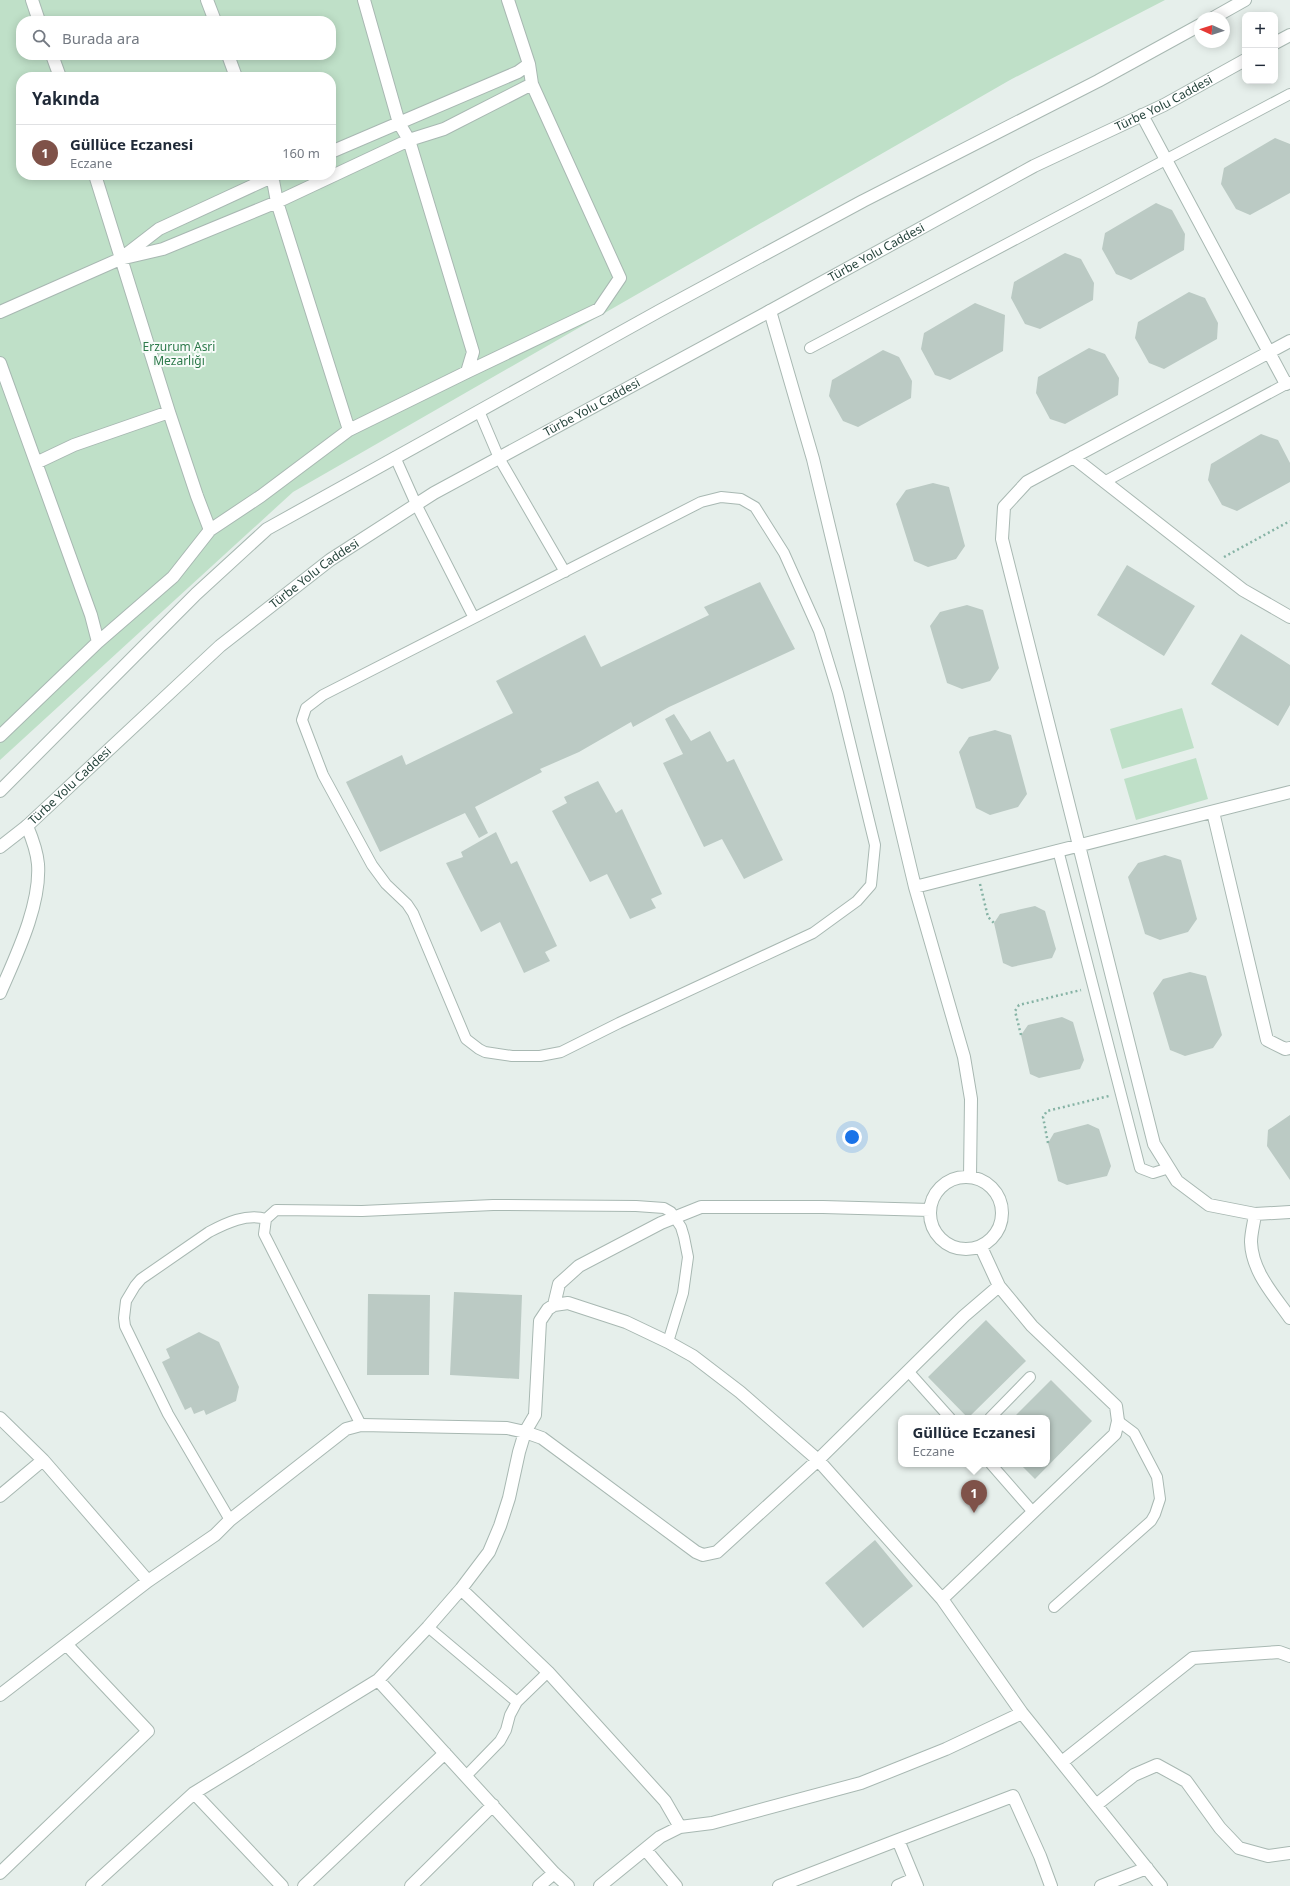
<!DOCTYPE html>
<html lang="tr">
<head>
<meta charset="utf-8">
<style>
	body { margin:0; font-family:"Noto Sans",sans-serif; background:#f2f2f3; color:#1f2937 }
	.controls { position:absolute; right:12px; top:12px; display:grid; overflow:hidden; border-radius:8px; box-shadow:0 2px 10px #0003 }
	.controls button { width:36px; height:36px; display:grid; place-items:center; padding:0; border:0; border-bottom:1px solid #e0e1e3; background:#fff; color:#1f2937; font:20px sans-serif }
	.compass { position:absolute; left:1194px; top:12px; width:36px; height:36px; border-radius:50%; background:#fff; box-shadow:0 2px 10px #0003; rotate:273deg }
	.you { position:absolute; left:852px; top:1137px; width:14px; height:14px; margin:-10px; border:3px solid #fff; border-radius:50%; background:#1a73e8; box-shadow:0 0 0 6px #1a73e833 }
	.badge { display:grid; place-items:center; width:26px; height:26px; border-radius:50%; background:#7f5249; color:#fff; font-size:13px; font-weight:700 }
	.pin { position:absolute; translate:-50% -33px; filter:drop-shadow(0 1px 2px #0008) }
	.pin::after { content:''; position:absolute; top:21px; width:14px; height:12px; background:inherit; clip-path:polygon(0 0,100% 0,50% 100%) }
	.popup { position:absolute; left:898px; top:1415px; width:152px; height:52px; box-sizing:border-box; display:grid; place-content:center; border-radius:8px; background:#fff; filter:drop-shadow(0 1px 3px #0005); font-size:13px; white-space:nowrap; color:#747a83 }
	.popup b { font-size:15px; color:#1f2937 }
	.popup::after { content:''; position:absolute; left:50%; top:100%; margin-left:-8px; border:8px solid transparent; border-top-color:#fff }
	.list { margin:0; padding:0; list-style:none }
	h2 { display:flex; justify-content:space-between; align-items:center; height:52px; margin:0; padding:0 16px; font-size:17px }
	h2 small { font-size:13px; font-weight:400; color:#747a83 }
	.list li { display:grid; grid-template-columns:26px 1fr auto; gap:12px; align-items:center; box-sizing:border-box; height:56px; padding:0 16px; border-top:1px solid #e0e1e3 }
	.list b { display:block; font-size:15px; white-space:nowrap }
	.list p { margin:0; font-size:13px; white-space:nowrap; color:#747a83 }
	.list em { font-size:13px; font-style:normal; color:#747a83 }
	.icon { flex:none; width:22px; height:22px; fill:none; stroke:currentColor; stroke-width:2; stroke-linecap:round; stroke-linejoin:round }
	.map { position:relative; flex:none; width:1290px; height:1886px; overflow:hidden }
	.search { position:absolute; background:#fff; box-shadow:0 2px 10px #0003; left:16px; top:16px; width:320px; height:44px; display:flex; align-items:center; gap:10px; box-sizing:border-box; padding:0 14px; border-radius:16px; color:#747a83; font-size:15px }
	.panel { position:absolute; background:#fff; box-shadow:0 2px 10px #0003; left:16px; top:72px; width:320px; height:108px; border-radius:16px }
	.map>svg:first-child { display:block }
	.green { fill:#bfe0c8; fill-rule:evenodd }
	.building { fill:#bbcac4 }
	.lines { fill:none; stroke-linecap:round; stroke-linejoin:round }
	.service-casing { stroke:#a8b8b2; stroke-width:12 }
	.minor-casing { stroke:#a8b8b2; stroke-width:14 }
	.tertiary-casing { stroke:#a8b8b2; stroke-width:14 }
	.path { stroke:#86b3a5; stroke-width:2.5; stroke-dasharray:2 3; stroke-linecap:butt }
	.service { stroke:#fff; stroke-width:10 }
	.minor { stroke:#fff; stroke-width:12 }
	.tertiary { stroke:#fff; stroke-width:12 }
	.labels { text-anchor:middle; stroke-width:4; stroke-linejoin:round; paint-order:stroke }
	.street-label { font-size:12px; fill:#24423a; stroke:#f7fbf9 }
	.park-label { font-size:12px; fill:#2d7a4b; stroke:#f7fbf9 }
</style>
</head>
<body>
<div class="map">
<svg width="1290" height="1886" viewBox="0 0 1290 1886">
	<rect width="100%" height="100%" fill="#e6efeb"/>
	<path class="green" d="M0,0H1165L1010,80L293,492L0,760ZM21,21H331V55H21ZM21,77H331V175H21Z
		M1182,708L1194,748L1122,769L1110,729Z
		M1196,758L1208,799L1136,820L1124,779Z"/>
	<path class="building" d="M1275,138L1290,144V193L1250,215L1236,209L1221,184L1224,168Z
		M1156,203L1172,210L1185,234L1184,250L1131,280L1116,274L1102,249L1105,233Z
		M1065,253L1081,259L1094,283L1093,300L1040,329L1025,324L1011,298L1014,282Z
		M1189,292L1205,298L1218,323L1217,339L1164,369L1149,363L1135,338L1138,322Z
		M975,303L1005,315L1003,351L950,380L935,375L921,349L924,333Z
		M1089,348L1105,354L1119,378L1118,395L1065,424L1050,419L1036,393L1038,377Z
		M883,350L899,357L912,381L911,398L858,427L843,421L829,396L832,380Z
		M1261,434L1278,440L1290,463V482L1237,511L1222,505L1208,480L1211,464Z
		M933,483L949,487L965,546L956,559L928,567L914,561L896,504L906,490Z
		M1127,565L1195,606L1164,656L1097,615Z
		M760,582L795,649L669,707L633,727L631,722L579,752L540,769L542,772L475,807L488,833L479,838L465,813L380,852L346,782L402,755L406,765L513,713L496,681L585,635L601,667L709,615L704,607Z
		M967,605L983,610L999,668L990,681L962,689L947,683L930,626L940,612Z
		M1241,634L1290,665V705L1278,726L1211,684Z
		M674,714L691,741L710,731L727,762L734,759L783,860L744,879L722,839L704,847L663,763L683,754L665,719Z
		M995,730L1011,735L1027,794L1018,807L990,815L976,808L959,752L969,737Z
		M598,781L616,813L622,809L662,894L651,899L656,908L630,919L607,874L590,882L552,811L567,803L564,797Z
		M496,832L511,864L517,861L557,946L545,952L550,961L524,973L500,922L481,932L446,863L463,857L461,852Z
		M1165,855L1181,860L1197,919L1188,932L1160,940L1145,934L1128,877L1138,863Z
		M1035,906L1045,911L1056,949L1052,958L1012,967L1003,963L994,923L1000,914Z
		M1190,972L1206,976L1222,1035L1213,1048L1185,1056L1170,1050L1153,993L1163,979Z
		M1062,1017L1073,1022L1084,1060L1080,1069L1039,1078L1030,1074L1021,1035L1028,1025Z
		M1290,1115V1180L1267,1146L1268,1130Z
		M1088,1124L1099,1129L1111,1166L1107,1176L1067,1185L1058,1181L1048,1143L1054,1133Z
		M454,1292L522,1295L519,1379L450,1375Z
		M368,1294L430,1295L429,1375H367Z
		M986,1320L1026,1361L968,1418L928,1377Z
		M199,1332L219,1342L239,1387L236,1401L206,1415L204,1410L194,1414L191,1407L185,1410L162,1362L170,1358L166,1349Z
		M1051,1380L1092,1421L1035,1479L1020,1464H1047V1418H1013Z
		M875,1540L913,1586L863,1628L825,1583Z"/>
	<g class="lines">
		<g class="service-casing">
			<path id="service" d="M810,348L1290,94
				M479,411L499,458L565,572
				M395,457L416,504L474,618
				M1104,482L1290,382
				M721,497L741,499L755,507L784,553L819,631L838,693L875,845L871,885L857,901L813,933L619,1023L561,1052L540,1056H512L485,1052L479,1049L466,1039L413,913L407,904L386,884L372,865L323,775L302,720L306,708L323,695L701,502Z
				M1058,850L1140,1168L1153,1173L1169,1168
				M908,1371L950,1418
				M990,1418L1030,1377
				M361,1425L264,1234L266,1219L276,1210L362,1211L493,1205L636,1206L664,1208L671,1212L681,1227L684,1237L688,1257L683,1293L668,1342
				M991,1464L1033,1512
				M230,1520L168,1414L125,1326L124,1318L126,1301L135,1286L141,1279L209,1232C226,1223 247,1213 266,1219
				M1054,1607L1151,1521L1155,1514L1160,1499L1157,1477L1134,1433L1118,1421
				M428,1627L517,1702
				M466,1776L500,1741L506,1730L510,1715L517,1702L548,1672"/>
		</g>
		<g class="minor-casing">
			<path id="minor" d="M32,0L39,21
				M207,0L215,21
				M364,0L399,123L409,140L473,352L467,372
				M52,55L60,77
				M228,55L236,77
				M1142,115L1286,384
				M331,152L518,72L529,64
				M95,175L169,412L197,496L210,530
				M272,175L277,202L349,430
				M124,256L159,229L276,175
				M770,311L813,459L915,887L964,1057L971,1099L970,1177
				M0,312L120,259L163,249L277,202L409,140L444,129L532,84
				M1290,341L1027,482L1004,507L1002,539L1154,1144L1177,1181L1209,1205L1255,1214L1290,1212
				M0,363L91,615L98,642
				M1073,457L1243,590L1290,617
				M36,463L74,445L169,412
				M0,736L98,642L173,577L210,530L261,496L349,430L467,372L599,309L620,278L532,84L529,64L508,0
				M1213,812L1267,1040L1285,1049L1290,1048
				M915,887L1290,792
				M0,993C16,956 41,905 38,864C37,851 32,838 27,826
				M930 1213a36 36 0 1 1 72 0a36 36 0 1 1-72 0Z
				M1255,1214C1254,1223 1251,1233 1251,1242C1252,1272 1274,1295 1290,1318
				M554,1305L559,1284L579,1266L661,1223L701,1207H823L930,1210
				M0,1418L43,1460L148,1581
				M0,1496L43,1460
				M461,1589L548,1672L665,1801L680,1827
				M942,1599L1115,1434L1118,1421L1116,1406L1032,1326L999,1286L981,1247
				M378,1680L554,1873L568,1886
				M0,1695L148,1581L215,1535L230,1520L346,1429L361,1425L507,1428L525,1432L542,1438L696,1552L703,1555L717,1552L818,1460L964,1316L999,1286
				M1062,1762L1193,1658L1279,1652L1290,1656
				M194,1793L282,1886
				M1096,1805L1134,1775L1157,1765L1186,1781L1220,1828L1239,1848L1268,1856L1290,1853
				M898,1840L1013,1796L1040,1856L1051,1886
				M645,1849L676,1886
				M0,1873L148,1731L66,1644
				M92,1886L194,1793L378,1680L428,1627L461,1589L489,1552L500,1526L509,1498L519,1452L525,1432L535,1415L540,1321L548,1309L554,1305L568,1303L626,1322L668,1342L693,1356L740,1392L818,1460L942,1599L1022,1713L1161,1886
				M304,1886L445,1753
				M411,1886L493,1805
				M539,1886L554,1873
				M600,1886L660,1837L680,1827L712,1823L861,1783L946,1749L1022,1713
				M779,1886L898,1840L917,1886
				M898,1886L914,1879
				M1101,1886L1147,1868"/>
		</g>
		<g class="tertiary-casing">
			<g id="tertiary">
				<path d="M1213,18L1245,0"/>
				<path d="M1275,43L1290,35"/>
				<path d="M0,791L196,594L267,529L661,310L863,201L1098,81L1200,25"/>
				<path id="s1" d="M0,847L27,826L220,646L330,560L434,493L770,311L1034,166L1164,105L1245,60"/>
			</g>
		</g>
		<path class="path" d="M1224,557L1290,521
			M980,884L988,917L994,923
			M1021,1035L1015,1011L1019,1005L1081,990
			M1048,1143L1043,1117L1047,1111L1109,1096"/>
		<use href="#service" class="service"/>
		<use href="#minor" class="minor"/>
		<use href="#tertiary" class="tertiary"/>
	</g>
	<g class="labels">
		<g class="street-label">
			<text dy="4" stroke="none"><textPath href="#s1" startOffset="1389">Türbe Yolu Caddesi</textPath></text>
			<text dy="4" stroke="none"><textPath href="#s1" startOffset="1065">Türbe Yolu Caddesi</textPath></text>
			<text dy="4" stroke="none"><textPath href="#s1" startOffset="741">Türbe Yolu Caddesi</textPath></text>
			<text dy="4" stroke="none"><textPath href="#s1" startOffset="417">Türbe Yolu Caddesi</textPath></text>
			<text dy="4" stroke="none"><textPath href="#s1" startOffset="93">Türbe Yolu Caddesi</textPath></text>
		</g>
		<g class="park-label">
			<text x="179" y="351">Erzurum Asri<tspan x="179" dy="14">Mezarlığı</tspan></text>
		</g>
	</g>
</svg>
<div class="controls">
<button>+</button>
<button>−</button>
</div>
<svg class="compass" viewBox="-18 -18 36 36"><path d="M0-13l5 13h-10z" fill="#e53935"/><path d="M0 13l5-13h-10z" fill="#747a83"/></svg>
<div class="you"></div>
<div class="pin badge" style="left:974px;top:1513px">1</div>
<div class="popup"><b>Güllüce Eczanesi</b>Eczane</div>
<div class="search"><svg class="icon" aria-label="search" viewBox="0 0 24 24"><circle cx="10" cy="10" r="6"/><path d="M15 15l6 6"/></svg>Burada ara</div>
<section class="panel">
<h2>Yakında<small></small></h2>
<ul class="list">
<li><span class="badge">1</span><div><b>Güllüce Eczanesi</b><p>Eczane</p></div><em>160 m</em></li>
</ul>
</section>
</div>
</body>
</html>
